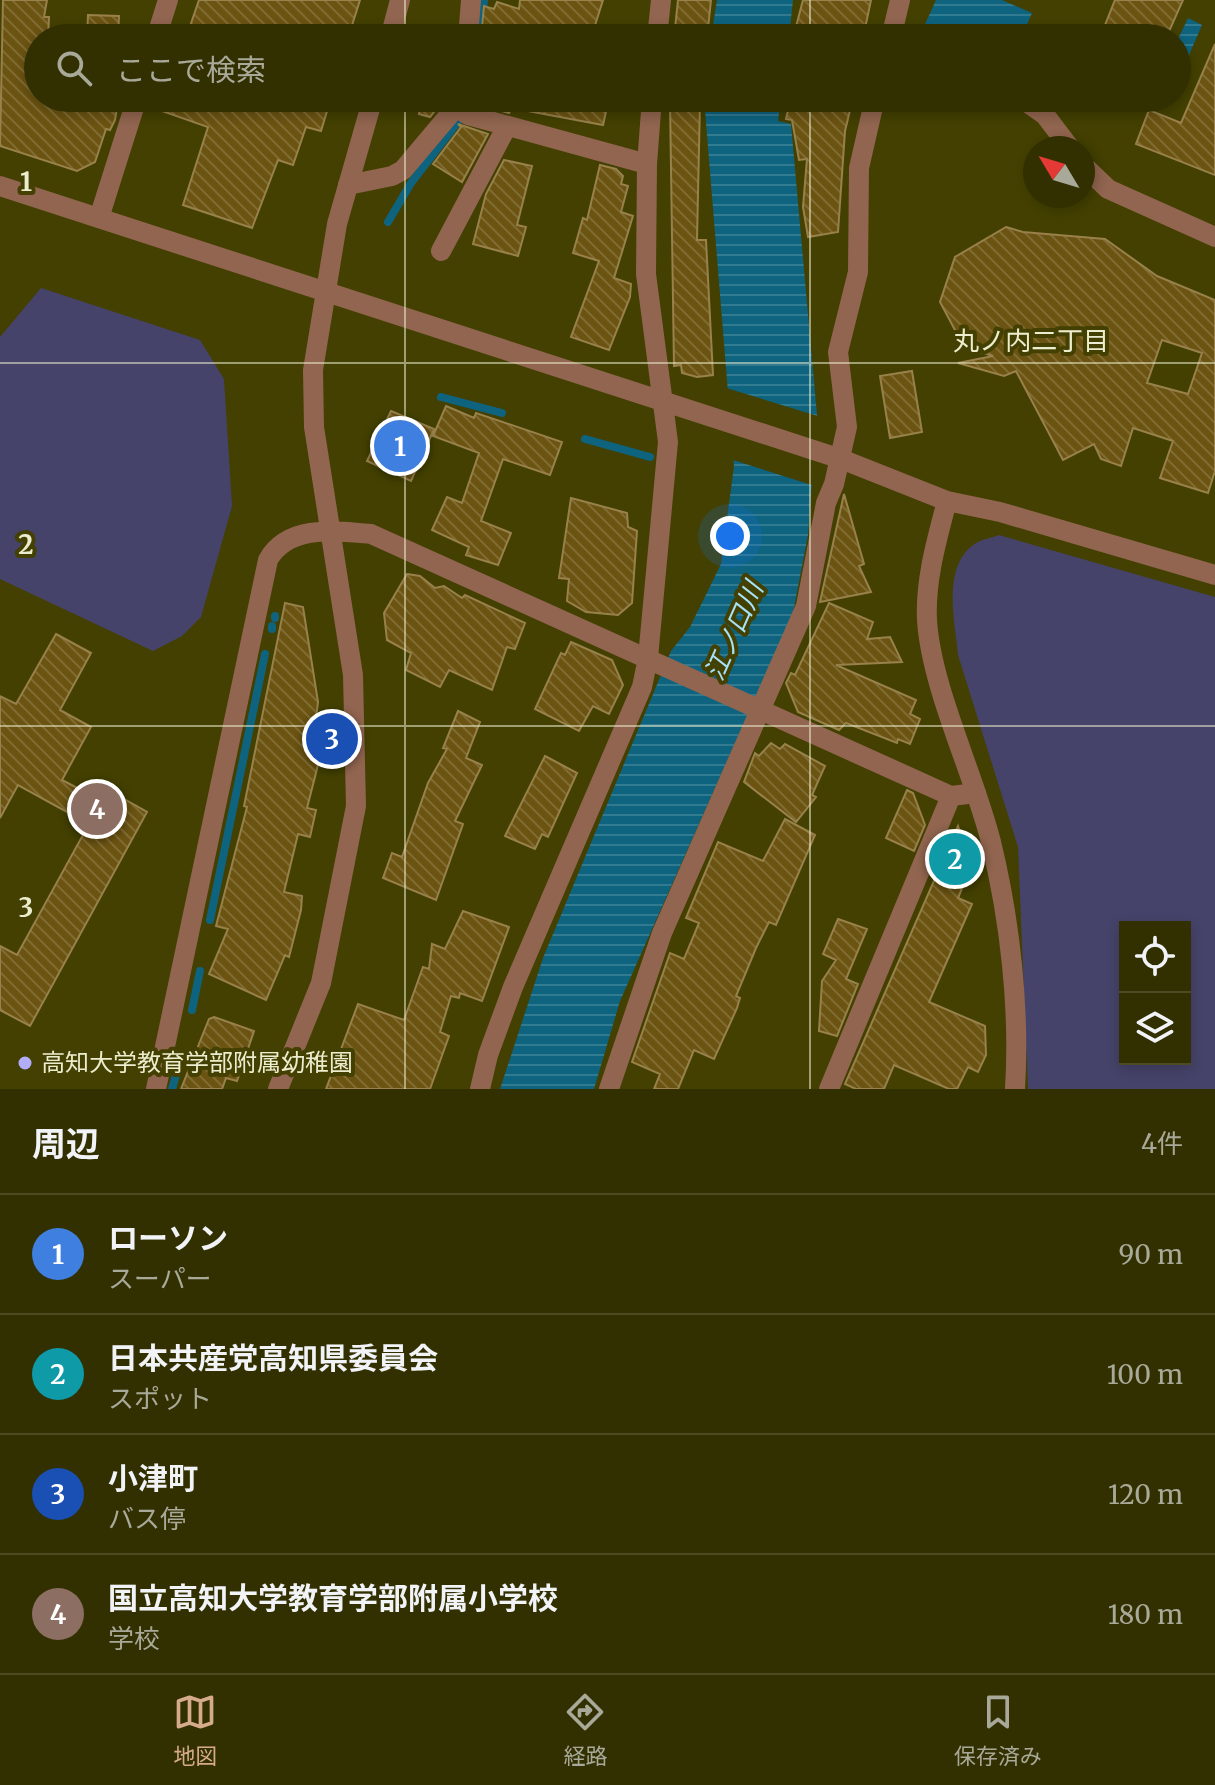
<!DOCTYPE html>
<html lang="ja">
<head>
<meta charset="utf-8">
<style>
	body { margin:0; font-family:Merriweather,"Noto Sans JP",serif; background:#3a380b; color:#f1f3f6 }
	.controls { position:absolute; right:24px; bottom:24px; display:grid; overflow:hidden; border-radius:0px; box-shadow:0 4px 12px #0003 }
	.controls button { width:72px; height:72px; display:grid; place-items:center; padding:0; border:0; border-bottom:2px solid #4d4b23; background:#323001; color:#f1f3f6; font:40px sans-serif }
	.compass { position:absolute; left:1023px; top:136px; width:72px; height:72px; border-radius:50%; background:#323001; box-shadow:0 4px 12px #0003; rotate:308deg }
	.you { position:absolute; left:730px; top:536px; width:28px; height:28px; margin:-20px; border:6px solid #fff; border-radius:50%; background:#1a73e8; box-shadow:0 0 0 12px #1a73e833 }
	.badge { display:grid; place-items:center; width:52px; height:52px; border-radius:50%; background:#d6ab8b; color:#fff; font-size:26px; font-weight:700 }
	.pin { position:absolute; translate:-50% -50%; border:4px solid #fff; box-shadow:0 2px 8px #0006 }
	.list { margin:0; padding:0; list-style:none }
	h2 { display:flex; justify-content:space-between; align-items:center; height:104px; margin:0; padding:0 32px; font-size:34px }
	h2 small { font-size:26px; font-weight:400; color:#a8a999 }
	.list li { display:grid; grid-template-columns:52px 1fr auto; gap:24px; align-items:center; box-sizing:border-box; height:120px; padding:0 32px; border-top:2px solid #4d4b23 }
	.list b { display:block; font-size:30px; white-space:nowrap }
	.list p { margin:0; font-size:26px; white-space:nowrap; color:#a8a999 }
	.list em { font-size:26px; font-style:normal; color:#a8a999 }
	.icon { flex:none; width:44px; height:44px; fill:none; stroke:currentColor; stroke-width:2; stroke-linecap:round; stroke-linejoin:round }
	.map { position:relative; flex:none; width:1215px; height:1089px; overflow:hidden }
	.search { position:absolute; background:#323001; box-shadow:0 4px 12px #0003; left:24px; right:24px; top:24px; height:88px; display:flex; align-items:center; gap:20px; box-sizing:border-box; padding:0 28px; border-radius:44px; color:#a8a999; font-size:30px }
	.sheet { height:584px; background:#323001 }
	nav { display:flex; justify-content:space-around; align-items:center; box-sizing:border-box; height:112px; border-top:2px solid #4d4b23; background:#323001; font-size:22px; color:#a8a999 }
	nav a { display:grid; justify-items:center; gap:4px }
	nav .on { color:#d6ab8b }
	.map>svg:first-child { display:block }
	.park { fill:#46436a; fill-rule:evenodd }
	.water { fill:url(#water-rules) }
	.pier { fill:#434001 }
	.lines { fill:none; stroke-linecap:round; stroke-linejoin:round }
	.stream { stroke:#0e637f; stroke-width:8 }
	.building { fill:url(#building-back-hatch); stroke:#98814b; stroke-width:2; fill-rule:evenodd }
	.minor { stroke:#91654f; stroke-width:20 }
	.tertiary { stroke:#91654f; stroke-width:20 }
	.grid { fill:none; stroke:#ececce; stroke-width:2; stroke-opacity:0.55 }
	.poi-dot { fill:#b2adf9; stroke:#434001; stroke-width:3 }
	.labels { text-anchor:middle; stroke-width:8; stroke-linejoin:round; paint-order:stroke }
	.poi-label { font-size:24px; fill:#ececce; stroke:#434001; text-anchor:start }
	.neighbourhood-label { font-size:26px; fill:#ececce; stroke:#434001 }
	.water-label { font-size:26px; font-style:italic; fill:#a7e2fb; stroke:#434001 }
	.grid-label { font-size:26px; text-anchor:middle; font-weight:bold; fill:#ececce; stroke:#434001; stroke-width:8; stroke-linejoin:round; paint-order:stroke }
</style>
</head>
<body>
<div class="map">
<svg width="1215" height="1089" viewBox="0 0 1215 1089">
	<defs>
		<pattern id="water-rules" width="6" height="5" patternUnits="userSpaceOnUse" patternTransform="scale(2)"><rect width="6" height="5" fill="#0e637f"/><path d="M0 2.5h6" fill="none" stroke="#317a90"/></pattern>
		<pattern id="building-back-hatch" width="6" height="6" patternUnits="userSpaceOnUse" patternTransform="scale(2)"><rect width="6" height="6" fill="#6b5311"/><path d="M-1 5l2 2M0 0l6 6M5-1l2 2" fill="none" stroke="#806c32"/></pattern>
	</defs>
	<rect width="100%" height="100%" fill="#434001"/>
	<path class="park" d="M41,288L200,340L224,379L232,506L201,617L182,636L153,651L0,579V337Z
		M999,535L1215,597V1089H1028L1018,847L958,655C955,622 941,565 976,543C982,539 992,538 999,535ZM1125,927H1185V1059H1125Z"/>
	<path class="water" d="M717,0H793L789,38H711Z
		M936,0H1002L1032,13L1021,38H938L922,31Z
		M1188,18L1202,25L1180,76L1177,75L1178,39Z
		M704,98H781L778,121L791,124L817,415L808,535L793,613L620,1001L594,1089H500L543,958L671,651L690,627L721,564L734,466Z"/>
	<path class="pier" d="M723,387L821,417L815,486L730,459Z"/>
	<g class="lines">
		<path class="stream" d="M480,38L484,0
			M388,222L411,183L460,119L470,98
			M441,397L502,413
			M585,439L650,457
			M275,618V616
			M272,629V626
			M210,920L265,654
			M192,1010L200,971
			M172,1089L180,1061"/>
	</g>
	<path class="building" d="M3,0H47L44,17H49L48,38H38V98H114L118,102L115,120L110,130L106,129L95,162L77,171L0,146Z
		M199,0H360L348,38H186Z
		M520,0H603L591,38H520L482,27L484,6L494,9L497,2L519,9Z
		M678,0H711L707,38H674Z
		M803,0H871L863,38H793Z
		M1115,0H1183L1166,38H1126L1105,25Z
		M88,15L119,16L118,38H87Z
		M1215,44V175L1136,144L1149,110L1181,123Z
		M150,98H331L321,131L306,127L293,165L278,160L252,228L183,205L208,127L148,106Z
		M423,98H445L430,117L419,114Z
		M472,98H609L603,125L512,108L509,113L473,103Z
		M791,98H853L845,131L838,232L808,237L803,207L807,159L799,160L792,120L786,119Z
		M670,102H700L697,240H706L713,375L697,377L682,373L681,365L674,366Z
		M458,124L488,134L462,182L433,164L461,127Z
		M504,160L532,166L517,225L526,227L518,256L473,244L486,194Z
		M600,165L616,169L623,176L621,184L628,186L621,212L633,216L614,278L631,284L630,297L609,350L571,337L599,261L573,253L583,218L587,220Z
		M1006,227L1023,232L1105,239L1157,276L1215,300V471L1208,493L1160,478L1173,441L1133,428L1121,466L1101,459L1094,444L1063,460L1016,371L1004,376L958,363L993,356L964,347L940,302L955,257ZM1162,340L1202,353L1188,394L1147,383Z
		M912,371L922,432L890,438L880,376Z
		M446,406L474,418L476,413L562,442L550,475L503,459L481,521L511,533L498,565L466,555L469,547L432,530L447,497L462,503L479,453L433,436Z
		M391,411L434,429L411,481L367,461Z
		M844,494L864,564L859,566L871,592L820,602Z
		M571,498L627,513L628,527L637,531L632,603L618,615L586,612L567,601L569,579L559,578Z
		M407,574L420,576L435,588L444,586L462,598L465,595L525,623L515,649L507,647L492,690L449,670L440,687L406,670L411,653L387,640L384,613Z
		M285,603L303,607L318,702L311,760L319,761L307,808L316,810L310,837L298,834L284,892L302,896L301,910L289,957L285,955L266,1000L209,974L228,929L216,926L247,807L244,806Z
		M829,603L873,622L867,639L890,637L902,662L836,665L916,700L910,714L920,719L910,744L898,739L897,743L846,723L839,730L798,712L786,683L791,673L795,675Z
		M56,634L91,653L60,710L91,727L62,780L104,802L110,791L147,812L30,1026L0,1010V946L17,955L89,824L18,785L0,818V696L16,704Z
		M571,642L612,660L623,685L609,714L593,706L579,731L535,709L561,653L565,655Z
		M458,711L480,722L466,758L482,765L455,821L463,824L436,900L383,878L392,853L402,857L428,783L447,749L443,748Z
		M771,743L780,749L785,744L825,766L812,795L816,797L796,822L744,782L755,753L759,756Z
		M545,756L577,773L548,837L542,834L535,849L505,836Z
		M907,790L913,793L925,825L914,851L886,838Z
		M785,819L815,835L776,925L769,922L756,948L736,996L740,998L737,1008L714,1059L694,1050L678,1089H654L660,1074L632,1062L670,953L684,959L699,923L686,918L718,842L763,861Z
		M958,826L971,867L958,898L972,904L929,1002L985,1026L986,1055L978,1072L968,1067L957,1089H949L894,1065L884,1089H856L845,1084Z
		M463,911L509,927L482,1001L460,993L459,998L451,996L440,1032L449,1036L430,1089H326L358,1004L404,1020L423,967L429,969L432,944L445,949Z
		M838,919L867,929L846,979L858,984L837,1036L819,1031L822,981L836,960L823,954Z
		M214,1017L254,1031L237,1081L226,1078L222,1089H181L209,1019Z"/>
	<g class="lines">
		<path class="minor" d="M156,38L168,0
			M468,38L471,0
			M891,38L900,0
			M1021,98L1045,115L1070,148
			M456,107L468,115L647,164
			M1083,165L1108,189L1215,237
			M348,185L392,176L403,170L456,107L459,98
			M99,218L137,98
			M441,251L507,126
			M156,1089L268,560C288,524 336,531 371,534L951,796L976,793
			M609,1089L662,933L806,606L826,503L834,484L847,427L838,352L858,272L859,168L875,98
			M829,1089L951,796"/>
		<path class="tertiary" d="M390,38L400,0
			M657,38L661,0
			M0,186L841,459L947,501L1000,512L1215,575
			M947,501C937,539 925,580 927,620C931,687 974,774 991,842C1010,920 1020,1009 1015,1089
			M278,1089L321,983L356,806L353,675L314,427L313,370L337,224L373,98
			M480,1089L488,1055L513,987L642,687L648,658L668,442L646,274L647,164L652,98"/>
	</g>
	<path class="grid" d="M405,0V38M810,0V38M405,98V1089M810,98V1089M0,363H1215M0,726H1215"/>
	<circle class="poi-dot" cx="25" cy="1063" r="8"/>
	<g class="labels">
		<g class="poi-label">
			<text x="41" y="1071">高知大学教育学部附属幼稚園</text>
		</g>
		<g class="neighbourhood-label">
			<text x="1031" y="350">丸ノ内二丁目</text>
		</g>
		<g class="water-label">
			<text transform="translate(734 631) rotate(-66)" y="9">江ノ口川</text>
		</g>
	</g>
	<g class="grid-label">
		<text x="26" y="191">1</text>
		<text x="26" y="554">2</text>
		<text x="26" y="917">3</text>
	</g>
</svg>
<div class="controls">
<button><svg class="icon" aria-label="locate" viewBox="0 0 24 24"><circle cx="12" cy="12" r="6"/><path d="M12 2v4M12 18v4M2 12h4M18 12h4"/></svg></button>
<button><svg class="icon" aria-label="layers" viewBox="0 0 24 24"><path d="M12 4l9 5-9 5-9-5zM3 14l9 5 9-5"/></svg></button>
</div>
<svg class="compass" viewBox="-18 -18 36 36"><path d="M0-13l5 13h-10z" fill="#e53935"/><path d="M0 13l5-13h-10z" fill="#a8a999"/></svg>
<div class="you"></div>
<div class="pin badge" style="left:400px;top:446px;background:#3f7fe0">1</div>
<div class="pin badge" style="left:955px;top:859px;background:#0f9aa8">2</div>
<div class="pin badge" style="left:332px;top:739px;background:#1a4fb4">3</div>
<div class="pin badge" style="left:97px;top:809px;background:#8d6e63">4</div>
<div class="search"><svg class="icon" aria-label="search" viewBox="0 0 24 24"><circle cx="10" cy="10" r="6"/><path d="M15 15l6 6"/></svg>ここで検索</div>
</div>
<section class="sheet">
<h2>周辺<small>4件</small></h2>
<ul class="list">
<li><span class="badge" style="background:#3f7fe0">1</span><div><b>ローソン</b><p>スーパー</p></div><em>90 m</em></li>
<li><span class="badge" style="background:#0f9aa8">2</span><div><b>日本共産党高知県委員会</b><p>スポット</p></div><em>100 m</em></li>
<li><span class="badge" style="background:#1a4fb4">3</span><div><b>小津町</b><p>バス停</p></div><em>120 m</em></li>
<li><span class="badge" style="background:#8d6e63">4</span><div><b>国立高知大学教育学部附属小学校</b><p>学校</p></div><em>180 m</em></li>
</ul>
</section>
<nav>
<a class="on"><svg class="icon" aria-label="map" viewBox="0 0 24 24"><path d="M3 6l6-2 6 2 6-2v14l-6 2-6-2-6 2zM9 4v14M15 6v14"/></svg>地図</a>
<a><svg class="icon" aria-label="directions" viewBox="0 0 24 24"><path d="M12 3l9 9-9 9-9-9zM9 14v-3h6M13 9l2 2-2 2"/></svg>経路</a>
<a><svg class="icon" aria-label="saved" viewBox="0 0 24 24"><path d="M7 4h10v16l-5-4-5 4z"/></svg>保存済み</a>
</nav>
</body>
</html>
